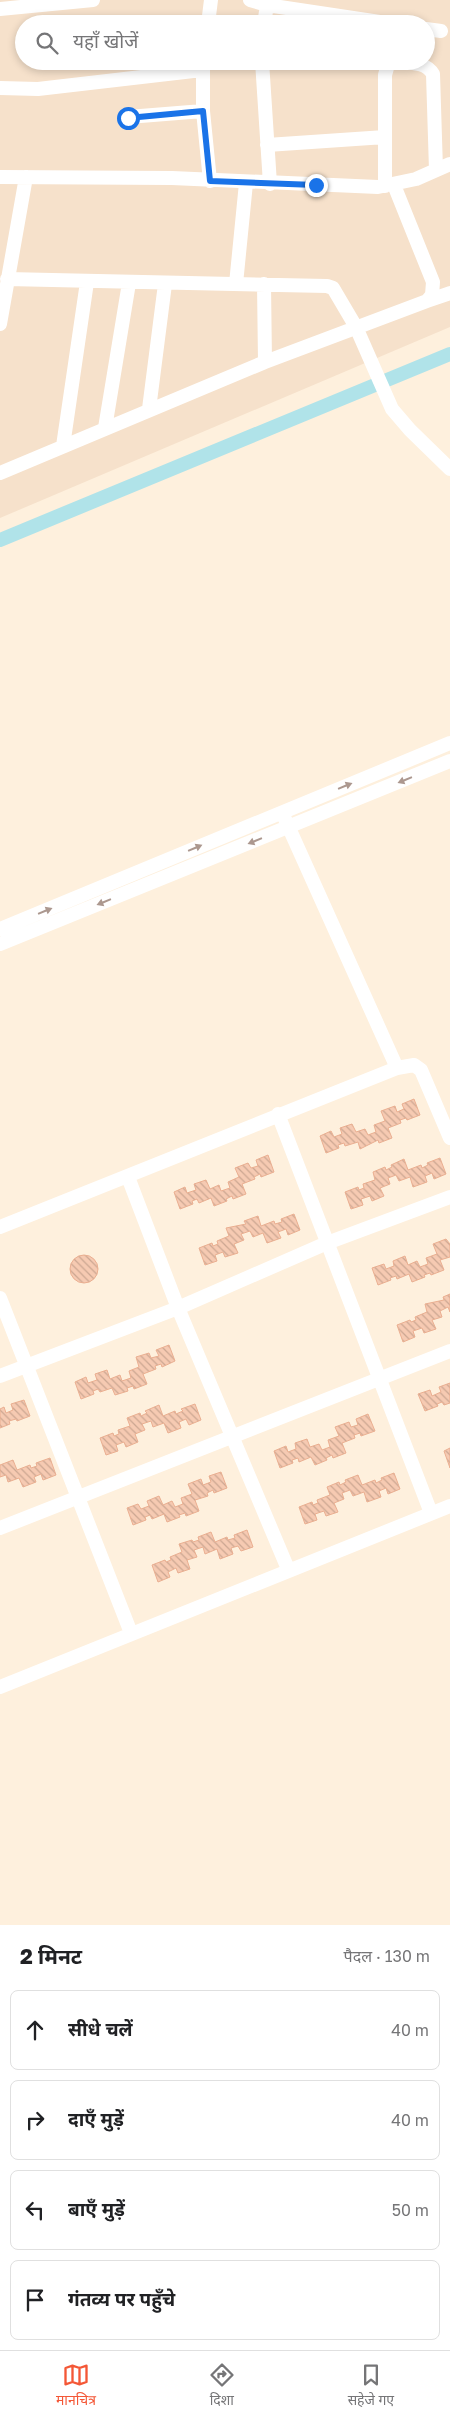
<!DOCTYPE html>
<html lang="hi">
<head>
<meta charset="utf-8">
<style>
	body { margin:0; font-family:"Golos Text","Noto Sans Devanagari",sans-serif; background:#f6f6f6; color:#202124 }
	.stop { position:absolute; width:15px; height:15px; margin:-11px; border:4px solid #1a73e8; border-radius:50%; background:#fff }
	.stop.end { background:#1a73e8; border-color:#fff; box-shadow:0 1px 5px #0008 }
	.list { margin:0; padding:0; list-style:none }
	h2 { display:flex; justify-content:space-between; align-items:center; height:65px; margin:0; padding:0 20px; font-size:21px }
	h2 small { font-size:16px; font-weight:400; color:#757577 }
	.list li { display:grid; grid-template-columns:32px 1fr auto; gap:15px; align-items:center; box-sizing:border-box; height:80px; margin:0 10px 10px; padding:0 10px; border:1px solid #e0e0e0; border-radius:8px }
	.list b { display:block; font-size:19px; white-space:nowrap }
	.list em { font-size:16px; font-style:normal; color:#757577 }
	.icon { flex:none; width:28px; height:28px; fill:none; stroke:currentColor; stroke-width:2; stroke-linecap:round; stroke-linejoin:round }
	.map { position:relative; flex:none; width:450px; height:1925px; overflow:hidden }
	.search { position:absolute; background:#fff; box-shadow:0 2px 8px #0003; left:15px; right:15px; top:15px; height:55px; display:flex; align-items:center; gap:12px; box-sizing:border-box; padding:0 18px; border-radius:28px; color:#757577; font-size:19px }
	.sheet { height:425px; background:#fff }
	nav { display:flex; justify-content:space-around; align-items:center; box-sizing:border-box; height:70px; border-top:1px solid #e0e0e0; background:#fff; font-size:14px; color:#757577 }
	nav a { display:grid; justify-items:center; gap:2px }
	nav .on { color:#f45736 }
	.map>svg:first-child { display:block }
	.residential { fill:#f6e1cb; fill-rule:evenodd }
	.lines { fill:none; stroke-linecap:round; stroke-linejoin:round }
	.canal { stroke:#b0e3e9; stroke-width:14 }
	.building { fill:url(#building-back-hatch); stroke:#eaaf91 }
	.minor { stroke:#fff; stroke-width:14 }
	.oneway { fill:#ac988f }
	.route { stroke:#1a73e8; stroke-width:6 }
</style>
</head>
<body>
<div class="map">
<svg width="450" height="1925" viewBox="0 0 450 1925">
	<defs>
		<pattern id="building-back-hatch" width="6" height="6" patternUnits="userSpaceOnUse" patternTransform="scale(1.25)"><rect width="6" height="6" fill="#f6cab2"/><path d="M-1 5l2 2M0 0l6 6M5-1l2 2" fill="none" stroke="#cca792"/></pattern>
	</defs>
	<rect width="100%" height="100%" fill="#fef0dd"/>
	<path class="residential" d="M0,0H450V327L0,518ZM24,24H426V61H24Z"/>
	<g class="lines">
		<path class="canal" d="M0,540L450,354"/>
	</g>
	<path class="building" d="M414,1099L420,1115L407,1120L406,1118L400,1120L401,1123L388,1128L392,1138L379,1143L378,1140L360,1149L358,1142L345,1146L344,1143L338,1145L339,1148L326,1153L320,1136L331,1131L334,1137L342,1134L340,1128L352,1124L356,1132L365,1129L368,1135L376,1132L374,1125L385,1121L381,1111L395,1106L397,1112L404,1109L402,1104Z
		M268,1155L274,1172L261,1177L260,1174L254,1177L255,1179L242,1184L246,1194L233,1199L232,1196L226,1199L227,1201L214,1206L211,1198L199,1203L197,1199L192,1201L193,1204L180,1209L174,1192L185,1187L187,1193L196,1190L194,1184L206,1180L210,1189L219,1185L221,1191L230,1188L228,1182L239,1177L235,1168L248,1163L251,1168L258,1166L256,1160Z
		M440,1158L446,1174L434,1179L432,1173L425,1176L427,1182L413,1187L410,1177L399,1181L396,1175L388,1178L390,1184L380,1188L384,1196L372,1201L370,1196L361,1199L363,1205L351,1209L345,1192L358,1187L359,1190L364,1188L363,1184L375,1180L373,1172L385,1167L386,1170L392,1167L391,1165L404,1159L408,1170L421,1165L422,1168L428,1165L427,1163Z
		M294,1214L300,1230L288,1235L286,1229L278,1232L281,1238L267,1243L263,1233L253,1237L250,1231L241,1234L244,1240L234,1244L238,1253L225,1257L223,1252L215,1255L217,1261L205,1265L199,1248L212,1243L213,1246L218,1244L217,1241L229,1236L226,1228L246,1224L244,1221L258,1216L261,1226L274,1221L275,1224L282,1222L281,1219Z
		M446,1239L450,1244V1257L440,1260L444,1270L431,1275L430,1273L424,1275L425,1277L412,1282L409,1274L397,1279L396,1276L390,1278L391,1280L378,1285L372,1268L384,1264L386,1269L394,1266L393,1261L405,1256L408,1265L417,1261L420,1267L428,1264L426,1258L437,1254L433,1244Z
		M70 1269a14 14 0 1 1 28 0a14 14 0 1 1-28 0Z
		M450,1294V1312L448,1307L440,1311L442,1317L432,1320L436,1329L424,1333L422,1328L413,1331L415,1337L403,1342L397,1325L410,1320L411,1322L416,1320L415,1317L427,1312L425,1304L444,1300L443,1297Z
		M169,1345L175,1361L162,1367L161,1364L155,1366L156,1369L143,1374L147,1384L134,1389L133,1386L127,1388L128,1391L115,1395L112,1388L100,1392L98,1389L93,1391L94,1394L81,1399L75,1382L86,1377L88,1383L97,1380L95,1374L107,1370L110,1379L120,1375L122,1381L131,1378L129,1371L139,1367L136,1357L149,1353L151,1358L159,1356L156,1350Z
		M450,1383V1403L444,1405L442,1402L437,1404L438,1406L425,1411L418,1394L430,1390L432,1396L441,1392L439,1387Z
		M24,1400L30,1416L17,1421L16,1419L9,1421L10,1424L0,1428V1409L4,1407L6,1413L13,1410L11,1404Z
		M195,1404L201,1420L189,1425L186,1419L179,1422L181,1428L168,1433L164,1423L153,1427L151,1421L142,1424L145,1430L135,1434L138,1442L126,1447L124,1442L116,1445L118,1451L106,1455L100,1438L113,1433L114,1436L119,1434L118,1430L130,1426L127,1418L140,1413L141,1416L147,1413L145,1411L159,1405L163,1416L175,1411L176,1414L183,1411L181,1409Z
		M368,1414L375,1431L361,1436L360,1433L354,1435L355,1438L342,1443L346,1453L333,1458L332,1455L326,1458L327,1460L315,1465L311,1457L299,1462L298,1458L292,1460L293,1463L280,1468L274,1451L286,1446L288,1452L296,1449L295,1443L307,1439L310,1447L319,1444L322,1450L330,1447L328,1440L339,1436L335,1427L349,1422L351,1427L358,1425L356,1419Z
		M450,1448V1468L444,1451Z
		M50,1458L56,1475L43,1480L41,1474L34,1477L36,1482L23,1487L19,1478L8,1482L6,1475L0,1477V1465L13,1460L17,1470L30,1465L31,1468L37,1466L36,1463Z
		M221,1472L227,1488L214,1493L213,1490L207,1493L208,1496L195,1500L199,1511L186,1516L185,1513L179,1515L180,1517L167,1522L164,1514L152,1519L150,1515L145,1517L146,1520L133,1525L127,1508L138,1504L141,1509L149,1506L147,1501L159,1496L163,1505L172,1501L175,1507L183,1504L181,1498L192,1494L188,1484L201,1479L203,1485L211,1482L209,1476Z
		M394,1473L400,1489L388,1494L386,1488L379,1491L381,1497L367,1502L364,1492L353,1496L350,1490L342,1493L344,1499L334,1503L338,1512L326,1516L324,1511L315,1514L317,1520L305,1524L299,1507L312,1502L313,1505L318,1503L317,1500L330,1495L327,1487L339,1482L340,1485L346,1482L345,1480L358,1475L362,1485L375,1480L376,1483L382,1480L381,1478Z
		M247,1530L253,1547L241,1551L238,1546L231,1548L233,1554L220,1559L217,1549L205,1554L203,1547L194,1550L197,1557L187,1560L190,1569L178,1573L176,1568L168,1572L170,1577L158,1582L152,1565L165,1560L166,1562L171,1560L170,1557L182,1552L179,1544L192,1540L193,1542L199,1540L198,1537L211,1532L215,1542L227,1537L228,1540L235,1538L234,1535Z"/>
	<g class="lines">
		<path class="minor" d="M250,0L267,5L393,24
			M0,9L93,0
			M208,24L211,0
			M264,24L267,5
			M426,29L441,31
			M262,61L270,184
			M398,61C411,63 426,62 433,74L436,170
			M203,62V111L210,181
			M0,88L38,89L202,70
			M128,117L203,111
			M267,145L385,137
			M0,177L172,178L378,187L416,179L450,164
			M385,186V75L389,61
			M7,279L327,286L333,288L356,327L392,409L410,430L450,469
			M236,284L246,183
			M264,284L265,362
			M427,301L450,293
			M0,324L26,177
			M149,409L165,284
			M105,428L129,283
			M63,446L87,282
			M0,473L265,362L427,301L432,295L433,282L394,185
			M285,819L397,1068
			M0,929L450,743
			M0,944L450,761
			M278,1114L431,1513
			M128,1177L178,1308L288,1569
			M0,1227L397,1068L414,1065L421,1070L450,1138
			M0,1298L131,1633
			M0,1376L178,1308L327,1243L450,1197
			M0,1528L450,1351
			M0,1687L450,1506"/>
	</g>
	<defs><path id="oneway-solid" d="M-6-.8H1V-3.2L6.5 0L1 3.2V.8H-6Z" transform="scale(1.25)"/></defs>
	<g class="oneway">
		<use href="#oneway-solid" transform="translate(405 780) rotate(158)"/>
		<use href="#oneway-solid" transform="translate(345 786) rotate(-22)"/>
		<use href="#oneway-solid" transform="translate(255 841) rotate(158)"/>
		<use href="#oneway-solid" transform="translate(195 848) rotate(-23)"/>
		<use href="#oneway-solid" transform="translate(104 902) rotate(158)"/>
		<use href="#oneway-solid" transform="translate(45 911) rotate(-22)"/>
	</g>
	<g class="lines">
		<path class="route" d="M128,118L203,111L210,181L316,185"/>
	</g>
</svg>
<div class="stop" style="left:128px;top:118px"></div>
<div class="stop end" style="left:316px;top:185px"></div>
<div class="search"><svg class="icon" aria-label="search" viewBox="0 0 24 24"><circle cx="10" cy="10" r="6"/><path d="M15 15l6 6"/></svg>यहाँ खोजें</div>
</div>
<section class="sheet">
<h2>2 मिनट<small>पैदल · 130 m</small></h2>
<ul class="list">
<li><svg class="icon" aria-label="ahead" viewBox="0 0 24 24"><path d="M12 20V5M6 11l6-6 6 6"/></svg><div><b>सीधे चलें</b></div><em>40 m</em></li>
<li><svg class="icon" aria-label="right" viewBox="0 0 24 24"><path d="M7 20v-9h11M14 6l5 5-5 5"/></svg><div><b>दाएँ मुड़ें</b></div><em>40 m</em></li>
<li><svg class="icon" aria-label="left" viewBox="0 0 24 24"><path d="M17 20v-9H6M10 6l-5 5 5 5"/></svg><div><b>बाएँ मुड़ें</b></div><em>50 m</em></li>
<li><svg class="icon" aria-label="arrive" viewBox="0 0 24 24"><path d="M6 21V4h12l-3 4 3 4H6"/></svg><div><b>गंतव्य पर पहुँचे</b></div></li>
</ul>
</section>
<nav>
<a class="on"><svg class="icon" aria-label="map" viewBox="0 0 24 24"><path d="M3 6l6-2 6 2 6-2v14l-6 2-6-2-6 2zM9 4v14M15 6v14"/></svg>मानचित्र</a>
<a><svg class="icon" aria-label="directions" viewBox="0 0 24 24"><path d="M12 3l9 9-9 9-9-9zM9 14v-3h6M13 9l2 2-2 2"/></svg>दिशा</a>
<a><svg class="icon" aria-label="saved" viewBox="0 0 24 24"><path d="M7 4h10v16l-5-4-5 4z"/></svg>सहेजे गए</a>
</nav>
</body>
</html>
